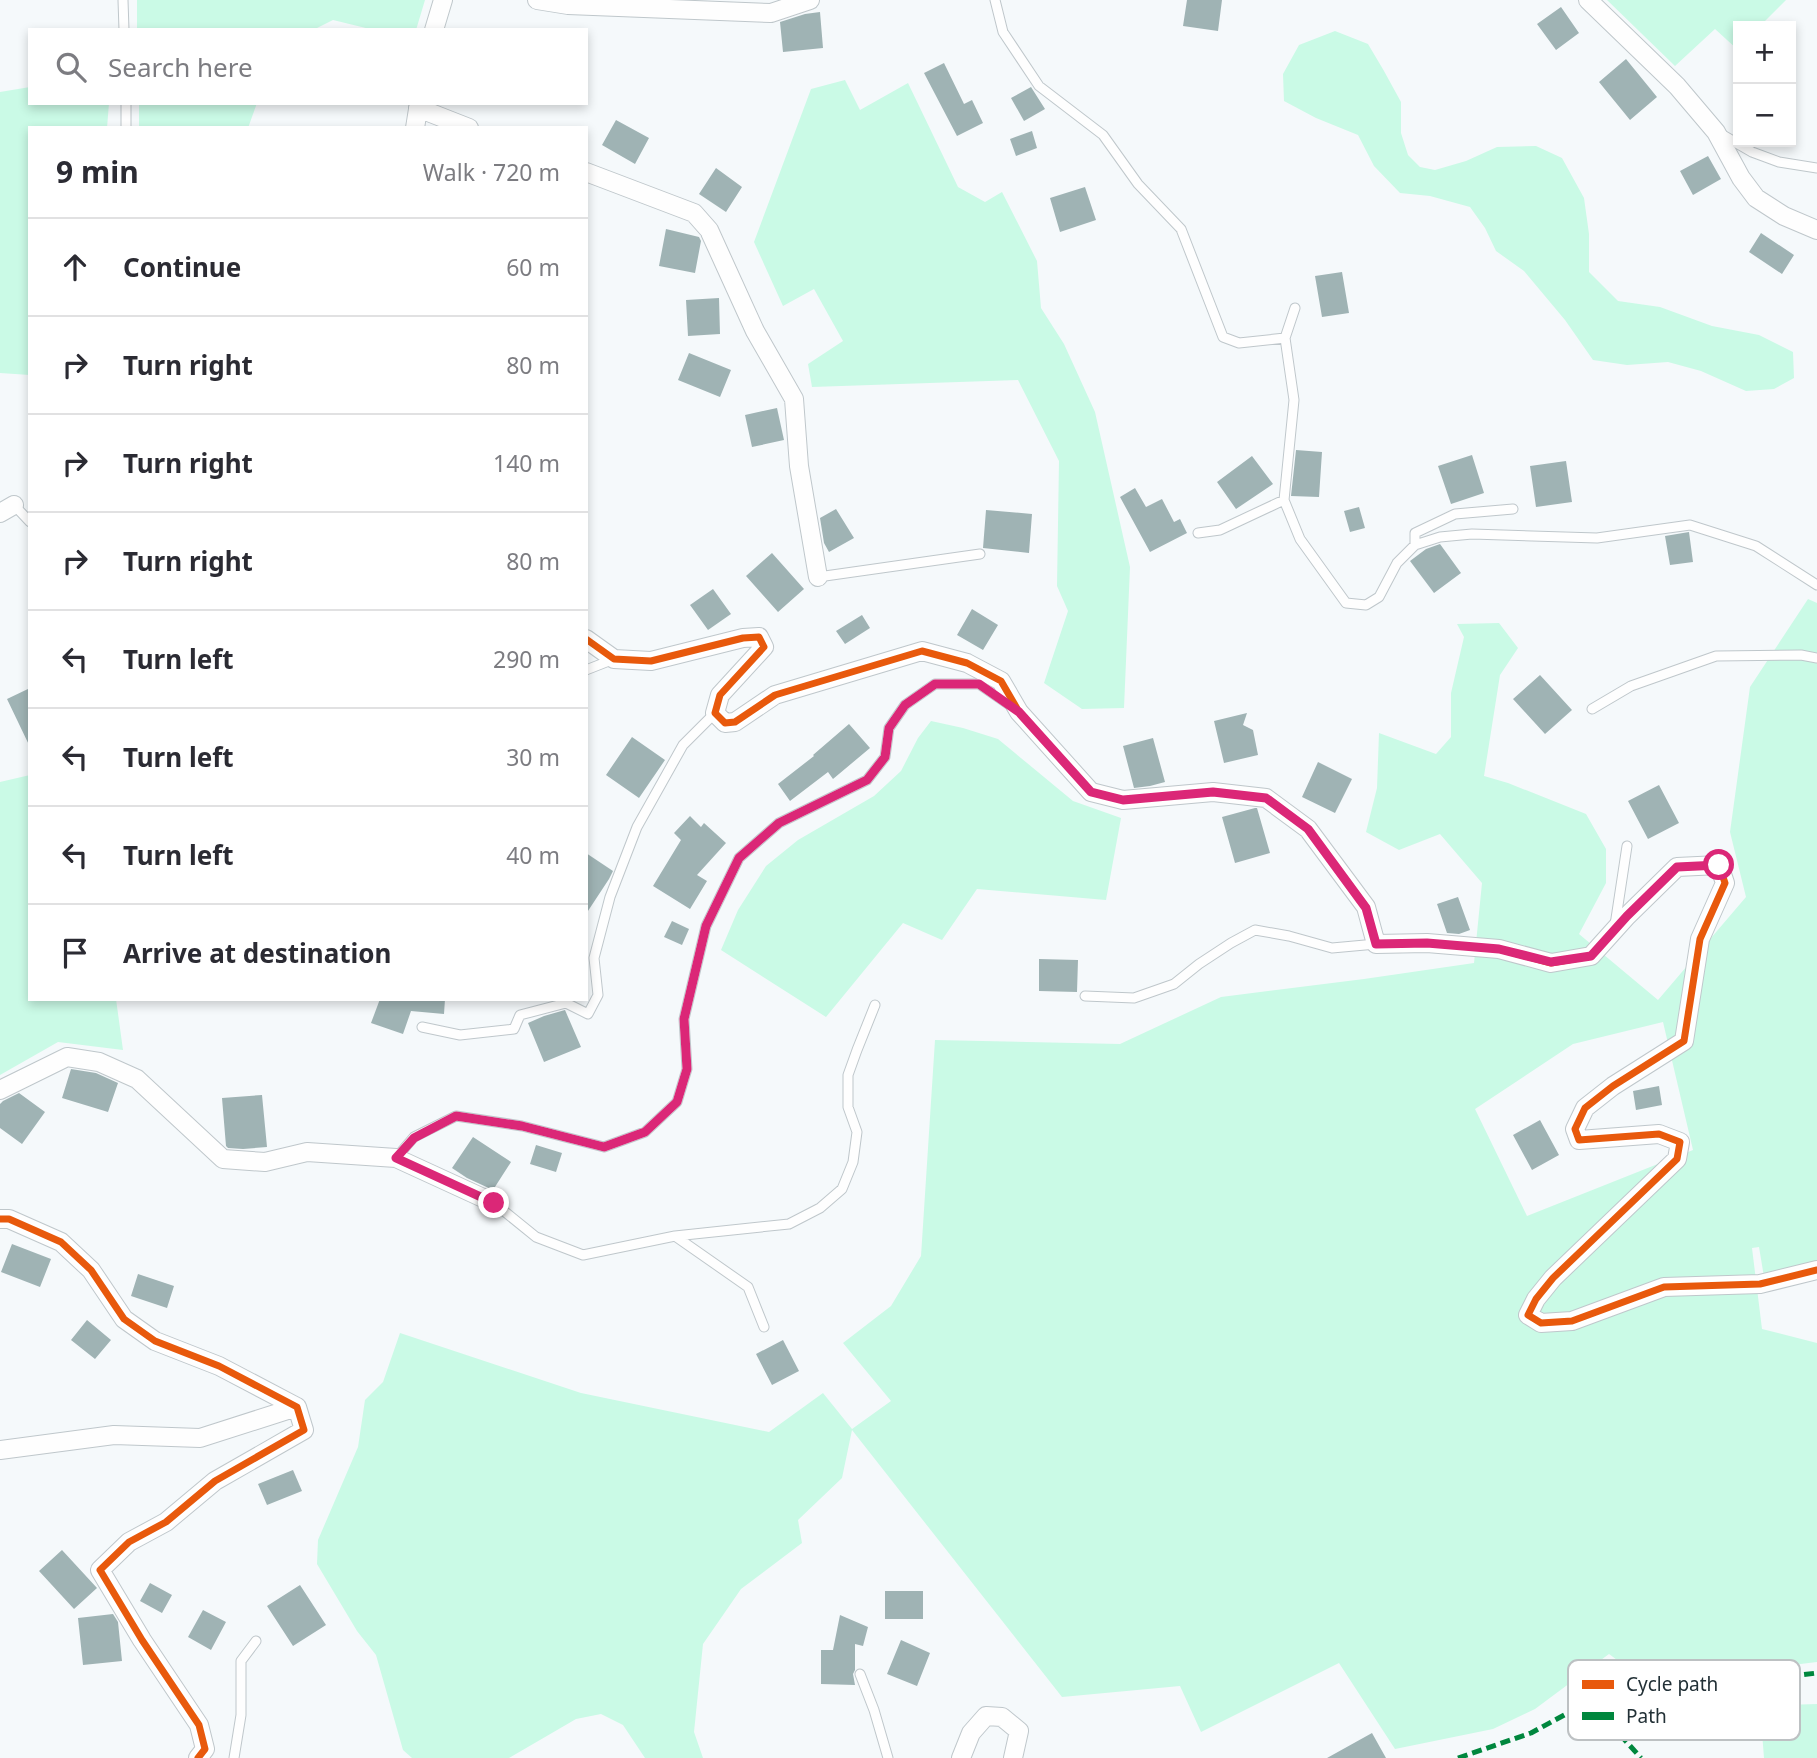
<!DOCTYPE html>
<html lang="en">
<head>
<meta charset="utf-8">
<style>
	body { margin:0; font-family:"Noto Sans",sans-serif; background:#f7f7f7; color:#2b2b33 }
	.controls { position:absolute; right:21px; top:21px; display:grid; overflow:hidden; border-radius:0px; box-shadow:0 4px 10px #0003 }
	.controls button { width:63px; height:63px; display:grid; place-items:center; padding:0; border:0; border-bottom:2px solid #e1e1e2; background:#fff; color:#2b2b33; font:35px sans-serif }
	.stop { position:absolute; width:21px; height:21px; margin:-16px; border:5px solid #db2777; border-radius:50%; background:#fff }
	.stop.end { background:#db2777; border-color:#fff; box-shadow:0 2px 7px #0008 }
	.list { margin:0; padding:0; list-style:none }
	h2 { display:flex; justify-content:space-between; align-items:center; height:91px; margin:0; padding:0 28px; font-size:30px }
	h2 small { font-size:23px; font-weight:400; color:#7c7c81 }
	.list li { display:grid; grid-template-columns:46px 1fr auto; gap:21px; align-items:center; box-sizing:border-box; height:98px; padding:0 28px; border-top:2px solid #e1e1e2 }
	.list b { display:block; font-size:26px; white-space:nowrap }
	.list em { font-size:23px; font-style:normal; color:#7c7c81 }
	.icon { flex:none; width:38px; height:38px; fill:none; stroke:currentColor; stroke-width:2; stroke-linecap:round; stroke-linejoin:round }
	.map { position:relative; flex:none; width:1817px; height:1758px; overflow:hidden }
	.search { position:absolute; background:#fff; box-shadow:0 4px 10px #0003; left:28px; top:28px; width:560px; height:77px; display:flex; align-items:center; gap:18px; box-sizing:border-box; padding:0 24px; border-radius:0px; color:#7c7c81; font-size:26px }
	.panel { position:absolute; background:#fff; box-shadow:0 4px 10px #0003; left:28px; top:126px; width:560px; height:875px; border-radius:0px }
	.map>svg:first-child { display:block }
	.green { fill:#cafae6; fill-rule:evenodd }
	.building { fill:#9fb3b4 }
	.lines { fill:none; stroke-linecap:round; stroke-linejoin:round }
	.service-casing { stroke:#bfc7cb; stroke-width:11 }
	.minor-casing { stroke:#bfc7cb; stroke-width:20 }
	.service { stroke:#fefefe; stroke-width:9 }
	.minor { stroke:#fefefe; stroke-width:18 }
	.quiet { stroke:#00873e; stroke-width:5; stroke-dasharray:10 5; stroke-linecap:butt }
	.cycleway-casing { stroke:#fff; stroke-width:11 }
	.cycleway { stroke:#e8590c; stroke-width:7 }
	.route { stroke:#db2777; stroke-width:9 }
	.key { fill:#fff; stroke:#bdc1c3; stroke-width:2 }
	.key-label { font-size:19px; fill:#223036 }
</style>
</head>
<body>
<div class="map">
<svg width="1817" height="1758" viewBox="0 0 1817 1758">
	<rect width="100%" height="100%" fill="#f5f9fb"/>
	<path class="green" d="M137,0H425L416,30H374L333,20L313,30H137Z
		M1607,0H1786L1760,26H1738V50L1715,29L1675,66Z
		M1335,31L1368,44L1384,71L1401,102V133L1408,155L1420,167L1435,170L1466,161L1497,147L1536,146L1562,158L1584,198L1589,234V272L1618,301L1660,307L1712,326L1759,335L1793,352L1794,378L1774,389L1746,391L1701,371L1668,362L1627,365L1593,360L1565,320L1524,271L1496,251L1485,228L1470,207L1430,196L1400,193L1374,166L1358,135L1316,118L1284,101L1283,74L1299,45Z
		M845,80L860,110L908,83L958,187L985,202L1002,192L1037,261L1041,308L1064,344L1095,412L1130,567L1124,708L1082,709L1044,683L1068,611L1057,586L1059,461L1018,380L812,387L808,364L843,341L814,289L783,306L754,242L811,89Z
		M30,87V103H109L107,128H30V375L0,373V92Z
		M139,103H257L248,128H139Z
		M1808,599L1817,603V1261L1764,1277L1759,1247L1752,1248L1762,1329L1817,1343V1662L1648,1683L1609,1654L1535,1709L1493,1729L1395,1749L1339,1663L1201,1732L1180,1686L1062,1697L852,1430L842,1478L798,1520L802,1543L741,1589L703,1644L694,1732L703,1758H645L623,1725L601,1714L576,1719L509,1758H412L403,1750L376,1655L357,1631L317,1564L318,1540L358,1447L365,1400L383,1382L400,1333L581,1393L769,1432L823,1393L852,1429L891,1401L843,1343L891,1306L921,1256L935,1040L1120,1044L1221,997L1364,979L1474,963L1482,883L1440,834L1399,850L1366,832L1377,788L1379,733L1436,754L1451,737V693L1464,637L1457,624L1499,623L1518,648L1500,675L1484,776L1508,783L1586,814L1606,849V883L1579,934L1658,1000L1746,897L1730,832L1750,687ZM1663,1022L1693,1150L1527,1216L1475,1109L1573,1044Z
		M931,721L963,728L998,739L1073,801L1121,818L1106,900L977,889L942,940L903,923L826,1017L721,950L738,910L766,866L798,840L874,796L901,771L918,738Z
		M30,775V999H116L123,1050L58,1042L0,1075V782Z
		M1817,1704V1758H1764L1760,1706Z"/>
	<path class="building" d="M1187,0H1222L1218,31L1183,26Z
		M1561,7L1579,33L1556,50L1537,24Z
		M820,12L823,48L783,52L780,22L805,14Z
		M1626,59L1657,97L1630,120L1599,82Z
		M944,63L964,104L972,100L983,123L957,136L924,73Z
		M1031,87L1045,109L1024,121L1011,98Z
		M616,120L649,138L635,164L602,145Z
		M1032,131L1037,148L1016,156L1010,139Z
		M1708,156L1721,179L1693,195L1680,171Z
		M716,168L742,187L726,212L699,194Z
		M1085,187L1096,220L1060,232L1050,198Z
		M666,229L699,237L701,241L695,273L659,266Z
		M1761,233L1794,255L1782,274L1749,252Z
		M1342,272L1349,313L1322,317L1315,276Z
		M719,298L720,334L688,336L686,300Z
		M689,353L731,370L720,397L678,380Z
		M777,408L784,440L752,447L745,415Z
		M1296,450L1322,452L1319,497L1291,496Z
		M1472,455L1484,493L1451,504L1438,466Z
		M1252,456L1273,484L1236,509L1217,482Z
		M1566,461L1572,502L1536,507L1530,466Z
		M1135,488L1146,507L1162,499L1174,522L1180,519L1187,533L1150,552L1120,497Z
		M1359,507L1365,528L1350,532L1344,511Z
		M836,509L854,538L829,552L824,543L820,518Z
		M986,510L1032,514L1029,553L983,548Z
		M1689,532L1693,562L1670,565L1665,536Z
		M1440,544L1461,573L1434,593L1410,561L1426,549Z
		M772,553L804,589L778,612L746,576Z
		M713,589L731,614L708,630L690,605Z
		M972,609L998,625L983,650L957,635Z
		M862,615L870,628L845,644L836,631Z
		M1540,675L1572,710L1545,734L1513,699Z
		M30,688V747L7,699Z
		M1247,713L1243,725L1253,730L1258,755L1224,763L1214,721Z
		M849,724L870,748L833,779L828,772L790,801L778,784L814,756L813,755Z
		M632,737L665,760L639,798L606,775Z
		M1153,738L1165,782L1150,786L1134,788L1123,746Z
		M1318,762L1352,779L1335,813L1302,797Z
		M1659,785L1679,823L1648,839L1628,801Z
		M1255,808H1257L1270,853L1235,863L1222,817Z
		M690,816L701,827L704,823L726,843L697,875L707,881L690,909L653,886L681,840L674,833Z
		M586,853L613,871L609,879L586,914Z
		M1458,897L1470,930L1459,934L1447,933L1437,904Z
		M672,921L689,929L682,945L664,937Z
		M1039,959L1078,960L1077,992L1039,991Z
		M380,999H445L444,1014L411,1011L403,1034L371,1023Z
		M565,1010L581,1047L544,1062L528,1023L544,1016Z
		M71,1069L96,1073L118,1083L108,1112L62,1098Z
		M1659,1086L1662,1105L1636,1110L1633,1091Z
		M19,1093L45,1112L22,1144L0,1128V1104L3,1101Z
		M262,1095L267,1147L243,1149L228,1148L226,1146L222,1098Z
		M1540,1120L1559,1155L1532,1170L1513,1135Z
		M473,1137L511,1162L493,1190L467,1178L452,1168Z
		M536,1145L562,1153L556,1172L530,1164Z
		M12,1244L51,1259L40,1287L1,1272Z
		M138,1274L174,1286L167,1308L131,1296Z
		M87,1320L111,1340L95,1359L71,1340Z
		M783,1340L799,1371L772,1385L756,1354Z
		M293,1470L302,1491L267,1505L258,1484Z
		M62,1550L97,1588L74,1609L39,1571Z
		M150,1583L172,1595L162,1613L140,1601Z
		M300,1585L326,1625L293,1646L267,1606Z
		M885,1591H923V1619H885Z
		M203,1610L226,1622L211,1650L188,1637Z
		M113,1614L118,1622L122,1661L83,1665L78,1618Z
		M840,1615L868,1627L863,1646L855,1644V1670L853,1674L855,1685L821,1684V1650H833Z
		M901,1640L930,1653L917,1686L887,1674Z
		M1372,1733L1386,1758H1327Z"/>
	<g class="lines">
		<g class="service-casing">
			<path id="service" d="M123,0L124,30
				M995,0L1003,32L1039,86L1103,135L1138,184L1181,229L1223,337L1239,343L1285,338
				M126,103V128
				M1721,134L1752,152L1779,162L1817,168
				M1295,308L1285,338L1294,400L1284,500L1300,539L1346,603L1366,605L1379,597L1397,563L1415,545L1440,537L1472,534L1597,538L1690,525L1756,546L1817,585
				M14,505L30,522
				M1198,533L1220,530L1284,500
				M1415,545V533L1455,514L1513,509
				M818,577L980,554
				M586,670L614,659
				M1592,709L1631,686L1716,656L1801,655L1817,658
				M1615,925L1627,846
				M1085,996L1134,998L1174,984L1199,964L1231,943L1255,930L1289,936L1332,948L1376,944
				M422,1027L460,1035L514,1029L520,1015L566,1003L588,1014L598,995L594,958L610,897L637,827L683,745L715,713
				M396,1158L414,1137L456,1116L522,1126L604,1147L645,1132L677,1102L687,1069L684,1019L706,926L739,858L779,823L867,780L885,757L889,728L905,705L935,684H979L1011,706
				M494,1203L536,1237L583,1255L675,1236L748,1287L764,1327
				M675,1236L789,1224L820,1208L842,1189L853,1162L857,1132L848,1107V1075L857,1050L875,1005
				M860,1674L874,1710L888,1758
				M234,1758L241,1715V1661L256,1641"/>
		</g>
		<g class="minor-casing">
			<path id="minor" d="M537,0L568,5L771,13L810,0
				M1588,0L1677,86L1716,132L1741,178L1756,198L1784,216L1817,230
				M434,30L443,0
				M418,108L469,128
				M415,128L419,103
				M586,172L694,213L709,230L755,331L794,399L799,466L818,577
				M0,513L14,505
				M586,639L614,659L651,661L743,638L759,637L764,647L720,695L715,713L725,723L735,722L775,695L922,651L967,663L1001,681L1019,712L1091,792L1123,800L1213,792L1266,798L1308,829L1366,907L1376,944L1427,943L1499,949L1551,963L1591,956L1627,916L1677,867L1719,865L1725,883L1700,939L1684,1041L1613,1086L1585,1108L1575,1129L1579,1140L1659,1134L1680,1142L1677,1159L1553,1278L1536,1299L1528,1315L1541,1323L1572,1321L1664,1287L1760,1284L1817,1270
				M0,1090L67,1057L99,1062L137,1079L223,1159L265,1162L307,1152L396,1158L494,1203
				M0,1219H9L61,1242L91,1270L124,1319L155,1341L219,1366L297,1407L304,1430L215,1481L166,1522L129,1542L100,1570L142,1640L199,1725L205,1749L198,1758
				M0,1450L114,1435L200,1438L297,1407
				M961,1758L971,1733L986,1716L1002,1717L1019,1731L1013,1758"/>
		</g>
		<use href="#service" class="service"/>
		<use href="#minor" class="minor"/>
		<path class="quiet" d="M1590,1701L1641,1758
			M1458,1758L1531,1733L1590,1701L1817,1673"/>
		<g class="cycleway-casing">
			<path id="cycleway" d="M586,639L614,659L651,661L743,638L759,637L764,647L720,695L715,713L725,723L735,722L775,695L922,651L967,663L1001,681L1019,712L1091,792L1123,800L1213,792L1266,798L1308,829L1366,907L1376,944L1427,943L1499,949L1551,963L1591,956L1627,916L1677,867L1719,865L1725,883L1700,939L1684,1041L1613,1086L1585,1108L1575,1129L1579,1140L1659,1134L1680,1142L1677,1159L1553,1278L1536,1299L1528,1315L1541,1323L1572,1321L1664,1287L1760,1284L1817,1270
				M0,1219H9L61,1242L91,1270L124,1319L155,1341L219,1366L297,1407L304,1430L215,1481L166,1522L129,1542L100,1570L142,1640L199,1725L205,1749L198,1758"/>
		</g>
		<use href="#cycleway" class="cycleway"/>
	</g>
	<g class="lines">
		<path class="route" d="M494,1203L396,1158L414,1138L456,1116L522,1126L604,1147L645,1132L677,1102L687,1069L684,1019L706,926L739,858L779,823L867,780L885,757L889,728L905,705L935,684H979L1019,712L1091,792L1123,800L1213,792L1266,798L1308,829L1366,908L1376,944L1427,943L1499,949L1551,962L1591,956L1627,916L1677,867L1719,865"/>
	</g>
	<rect x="1568" y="1660" width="232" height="80" rx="10" class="key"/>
	<rect x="1582" y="1680" width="32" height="9" fill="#e8590c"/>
	<rect x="1582" y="1712" width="32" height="8" fill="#00873e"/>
	<g class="key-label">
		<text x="1626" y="1691">Cycle path</text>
		<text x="1626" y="1723">Path</text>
	</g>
</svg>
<div class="controls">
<button>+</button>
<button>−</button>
</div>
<div class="stop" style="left:1719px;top:865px"></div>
<div class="stop end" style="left:494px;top:1203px"></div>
<div class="search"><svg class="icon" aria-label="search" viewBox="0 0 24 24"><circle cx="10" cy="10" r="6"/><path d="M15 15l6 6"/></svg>Search here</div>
<section class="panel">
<h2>9 min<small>Walk · 720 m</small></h2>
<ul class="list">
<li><svg class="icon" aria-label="ahead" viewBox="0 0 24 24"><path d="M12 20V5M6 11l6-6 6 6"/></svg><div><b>Continue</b></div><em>60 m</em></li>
<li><svg class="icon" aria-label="right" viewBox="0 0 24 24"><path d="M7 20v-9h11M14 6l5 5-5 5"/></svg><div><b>Turn right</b></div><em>80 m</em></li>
<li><svg class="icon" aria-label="right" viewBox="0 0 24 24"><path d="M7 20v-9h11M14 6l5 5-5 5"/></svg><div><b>Turn right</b></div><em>140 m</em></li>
<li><svg class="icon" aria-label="right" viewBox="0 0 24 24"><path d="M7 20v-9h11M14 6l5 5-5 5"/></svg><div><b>Turn right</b></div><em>80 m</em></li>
<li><svg class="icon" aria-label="left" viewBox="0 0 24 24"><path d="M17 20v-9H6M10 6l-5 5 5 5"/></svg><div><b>Turn left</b></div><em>290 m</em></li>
<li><svg class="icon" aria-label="left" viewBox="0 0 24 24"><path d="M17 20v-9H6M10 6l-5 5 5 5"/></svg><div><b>Turn left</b></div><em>30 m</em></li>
<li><svg class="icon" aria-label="left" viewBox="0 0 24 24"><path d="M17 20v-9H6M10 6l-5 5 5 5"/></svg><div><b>Turn left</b></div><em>40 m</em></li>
<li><svg class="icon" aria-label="arrive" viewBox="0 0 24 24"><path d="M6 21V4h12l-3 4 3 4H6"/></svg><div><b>Arrive at destination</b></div></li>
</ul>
</section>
</div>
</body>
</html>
